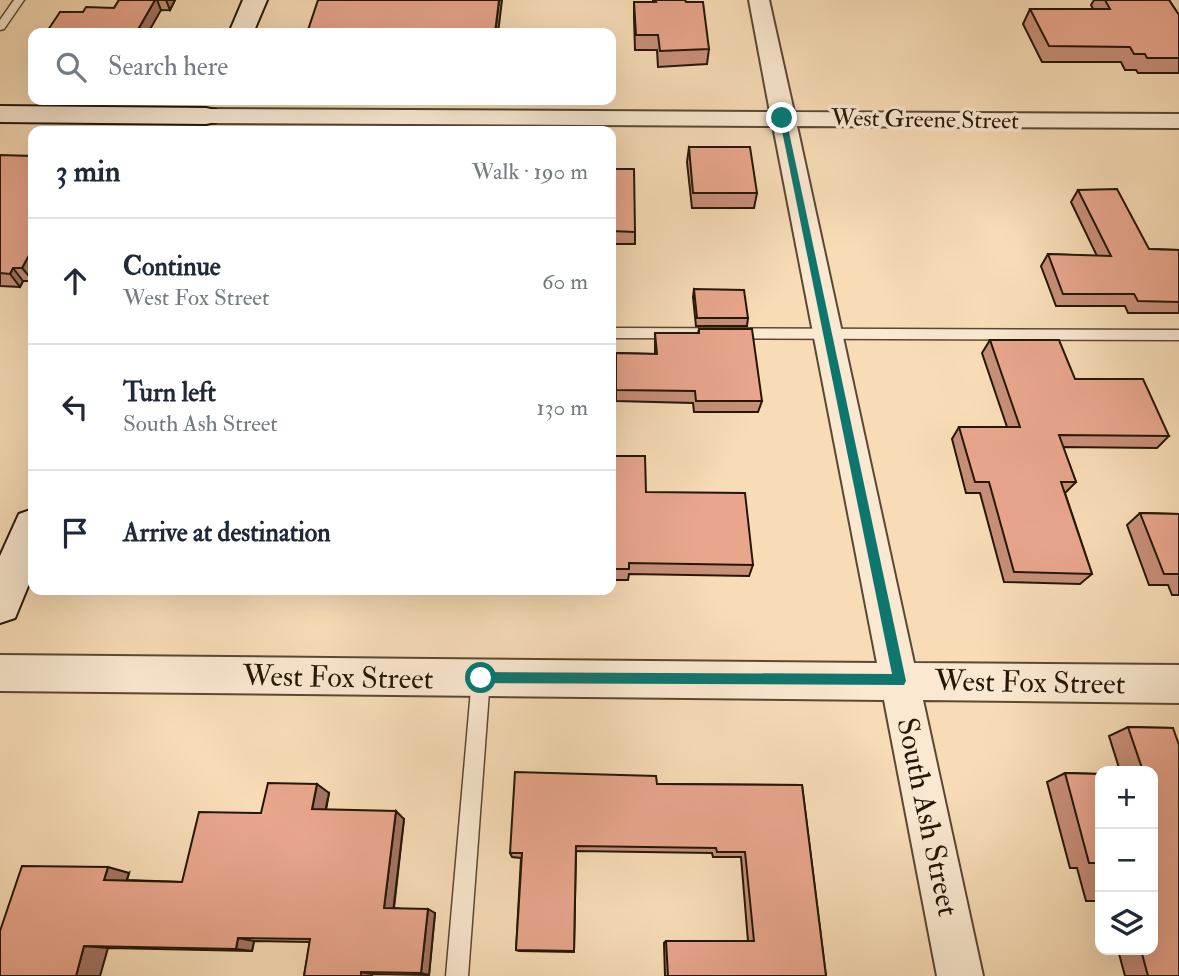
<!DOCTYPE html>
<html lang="en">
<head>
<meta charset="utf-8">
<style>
	body { margin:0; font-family:"IM FELL Double Pica",serif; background:#f2f2f3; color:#1f2937 }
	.controls { position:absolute; right:21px; bottom:21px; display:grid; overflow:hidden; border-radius:14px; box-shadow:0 7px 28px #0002 }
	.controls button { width:63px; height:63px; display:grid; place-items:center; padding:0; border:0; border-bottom:2px solid #e0e1e3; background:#fff; color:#1f2937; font:35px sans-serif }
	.stop { position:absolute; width:21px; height:21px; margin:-16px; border:5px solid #0f766e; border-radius:50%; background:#fff }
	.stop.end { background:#0f766e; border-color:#fff; box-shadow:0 2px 7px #0008 }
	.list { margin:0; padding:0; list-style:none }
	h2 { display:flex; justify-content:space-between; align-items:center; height:91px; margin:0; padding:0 28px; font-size:30px }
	h2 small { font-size:23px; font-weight:400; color:#747a83 }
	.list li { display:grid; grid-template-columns:46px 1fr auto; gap:21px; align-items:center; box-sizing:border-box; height:126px; padding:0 28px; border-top:2px solid #e0e1e3 }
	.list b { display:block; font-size:26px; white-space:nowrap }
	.list p { margin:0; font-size:23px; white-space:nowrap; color:#747a83 }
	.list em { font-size:23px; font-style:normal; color:#747a83 }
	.icon { flex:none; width:38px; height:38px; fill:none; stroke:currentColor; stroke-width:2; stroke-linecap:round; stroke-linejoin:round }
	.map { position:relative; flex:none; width:1179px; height:976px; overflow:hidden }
	.search { position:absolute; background:#fff; box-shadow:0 7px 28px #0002; left:28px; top:28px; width:588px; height:77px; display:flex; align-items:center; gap:18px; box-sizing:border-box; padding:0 24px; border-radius:14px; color:#747a83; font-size:26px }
	.panel { position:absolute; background:#fff; box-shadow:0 7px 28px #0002; left:28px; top:126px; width:588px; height:469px; border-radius:14px }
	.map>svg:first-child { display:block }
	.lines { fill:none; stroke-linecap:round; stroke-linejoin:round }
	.lane-casing { stroke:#594832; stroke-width:3 }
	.street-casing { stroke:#594832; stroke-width:4 }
	.secondary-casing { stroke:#241706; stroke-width:4 }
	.lane { fill:#fae8d0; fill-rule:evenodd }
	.street { fill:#fae8d0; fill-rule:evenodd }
	.secondary { fill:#fae8d0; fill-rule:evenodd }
	.wall { fill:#c88f79; stroke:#241706; stroke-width:2 }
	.shaded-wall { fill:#a37463; stroke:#241706; stroke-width:2 }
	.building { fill:#e9a68d; stroke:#241706; stroke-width:2 }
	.route { fill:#0f766e }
	.labels { text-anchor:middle; stroke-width:7; stroke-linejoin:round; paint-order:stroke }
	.far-street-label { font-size:24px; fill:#241706; stroke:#fae8d0 }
	.street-label { font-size:30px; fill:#241706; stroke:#fae8d0 }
</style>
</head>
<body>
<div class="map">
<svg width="1179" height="976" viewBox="0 0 1179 976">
	<rect width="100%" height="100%" fill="#f7dcb6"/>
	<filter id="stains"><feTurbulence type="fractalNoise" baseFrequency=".00286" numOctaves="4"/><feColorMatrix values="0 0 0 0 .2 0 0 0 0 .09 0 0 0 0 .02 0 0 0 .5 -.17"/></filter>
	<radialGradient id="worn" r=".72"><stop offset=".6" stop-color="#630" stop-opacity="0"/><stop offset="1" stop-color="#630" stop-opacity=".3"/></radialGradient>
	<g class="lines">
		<g class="lane-casing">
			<path id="lane" d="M14,0H24L4,29L0,30V20Z
				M611,328L1179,330V340L611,338Z
				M481,669L487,672L490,678L468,976H446L472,678L475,672Z"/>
		</g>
		<g class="street-casing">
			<path id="street" d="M749,0H769L794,112L1179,114V128L797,126L914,663L1179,665V703L923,700L983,976H937L884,700L0,691V655L877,663L773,126L206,123L198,121L194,116L198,111L206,109L770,112Z"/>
		</g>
		<g class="secondary-casing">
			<path id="secondary" d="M243,0H267L253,33H229Z
				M0,106L206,108L216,110L220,116L216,122L206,124L0,122Z
				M33,509V574L15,618L0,623V556L19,514Z"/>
		</g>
		<use href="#lane" class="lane"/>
		<use href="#street" class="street"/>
		<use href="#secondary" class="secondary"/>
	</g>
	<path class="wall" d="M119,0H175L170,10L83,12L114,8Z
		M653,0H685L709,49L707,64L658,67L657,50H635L634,17V2H653Z
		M1094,0H1169L1179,15V73H1138L1136,70H1125L1121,62H1042L1023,24L1030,9H1093L1091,5Z
		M689,147L757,193L754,208H692L687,162Z
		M0,155L33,281H23L20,287L0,286Z
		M611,169L635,232V244H611Z
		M1078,190L1149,249L1179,250V313H1128L1125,306H1056L1041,266L1048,254L1097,256L1071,202Z
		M694,289L748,318L747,326H696L693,297Z
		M699,329L762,401L758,412H694L693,403L616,401V353L655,354V333H698Z
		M990,340L1075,379L1169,436L1157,448L1063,447L1076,482L1065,493L1092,574L1080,584L1004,582L980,493H966L952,439L959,427H1007L982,353Z
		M611,456L646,492L753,565L749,576L629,574L628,580H611Z
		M1140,513L1179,514V595H1172L1168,585H1149L1127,525Z
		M1128,727L1173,728L1179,976H1125L1118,950H1153V771H1120L1109,736Z
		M1065,773L1100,774V901H1086L1077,868H1070L1047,782Z
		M657,784L802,785L826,976H665L664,943L666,941H748L741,857H713L712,853L576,851L574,952L519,951L516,950L521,858L512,857L510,853Z
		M329,793L326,810L404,819L394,908L435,913L429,975L372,974V976H304L310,942L254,941L252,951L108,948L0,976L129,873L127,880L182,882L261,813Z"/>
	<path class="shaded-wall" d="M155,0H157L161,10L148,33H136Z
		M166,0H175L170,10Z
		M499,0H502L498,33H495Z
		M33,248V281L22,268Z
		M13,268L23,281L20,287L10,274Z
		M317,784L329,793L324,817L312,809Z
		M396,811L404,819L393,912L384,908Z
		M108,867L129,873L125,885L104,880Z
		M428,909L435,913L429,975L421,973Z
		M238,938L254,941L252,951L236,949Z
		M84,946L108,948L100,976H76Z
		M361,972L372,974V976H361Z"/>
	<path class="building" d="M119,0H155L136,33H46L60,12H83L86,7L114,8Z
		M318,0H499L495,33H307Z
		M655,0H685L686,2H703L709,49L660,51L658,35H636L634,2H656Z
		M1105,0H1169L1179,15V58H1147L1145,54H1134L1130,47L1049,46L1030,9H1110Z
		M689,147H750L757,193H693Z
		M0,155L33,156V248L22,268H13L10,274L0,273Z
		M611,169H634L635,232L611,231Z
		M1117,189L1149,249L1179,250V302L1138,301L1134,294H1063L1048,254L1111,256L1078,190Z
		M694,289L744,290L748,318H697Z
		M699,329H752L762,401H696L695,391L616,390V353L657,354L655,333H699Z
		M990,340H1059L1075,379H1143L1169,436L1059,435L1076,482H1061L1092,574L1014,572L989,482H975L959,427H1020Z
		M611,456H645L646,492L745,493L753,565L629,563V569H611V505H612Z
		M1140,513L1179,514V574H1164Z
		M1128,727L1173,728L1179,745V976H1148L1141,950H1153V771H1143Z
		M515,772L656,776L657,784L802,785L826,976H668L666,941H754L745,852H717L716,848L576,846L574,951L516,950L522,853H510Z
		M1065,773L1100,774V875L1097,863H1089Z
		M268,783L317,784L312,809L396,811L384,908L428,909L421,973L361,972V976H304L310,939L238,938L236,949L84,946L76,976H0V931L22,866L108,867L104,880L182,882L199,812L261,813Z"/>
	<path class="route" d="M779,116L786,118L906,681L904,685L476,683V674L481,672L892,674Z"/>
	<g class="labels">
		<g class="far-street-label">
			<text transform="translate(925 119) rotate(1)" y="8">West Greene Street</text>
		</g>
		<g class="street-label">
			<text transform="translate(338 677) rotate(1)" y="10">West Fox Street</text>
			<text transform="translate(1030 682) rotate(1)" y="10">West Fox Street</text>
			<text transform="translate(928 817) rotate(78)" y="10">South Ash Street</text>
		</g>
	</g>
	<rect width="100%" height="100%" filter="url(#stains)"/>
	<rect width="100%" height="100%" fill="url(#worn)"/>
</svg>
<div class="controls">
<button>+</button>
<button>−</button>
<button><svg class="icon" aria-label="layers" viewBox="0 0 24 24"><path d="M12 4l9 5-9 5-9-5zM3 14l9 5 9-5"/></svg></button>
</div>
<div class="stop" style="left:481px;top:678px"></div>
<div class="stop end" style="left:782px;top:118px"></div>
<div class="search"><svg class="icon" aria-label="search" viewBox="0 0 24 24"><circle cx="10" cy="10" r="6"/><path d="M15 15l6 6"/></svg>Search here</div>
<section class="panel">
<h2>3 min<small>Walk · 190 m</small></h2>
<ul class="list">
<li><svg class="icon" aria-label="ahead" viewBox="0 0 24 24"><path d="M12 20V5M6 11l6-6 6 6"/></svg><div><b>Continue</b><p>West Fox Street</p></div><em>60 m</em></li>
<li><svg class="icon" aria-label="left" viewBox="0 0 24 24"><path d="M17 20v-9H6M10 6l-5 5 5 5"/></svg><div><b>Turn left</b><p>South Ash Street</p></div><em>130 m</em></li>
<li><svg class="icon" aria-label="arrive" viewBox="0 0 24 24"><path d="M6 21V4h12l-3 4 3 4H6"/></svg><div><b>Arrive at destination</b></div></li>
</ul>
</section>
</div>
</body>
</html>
